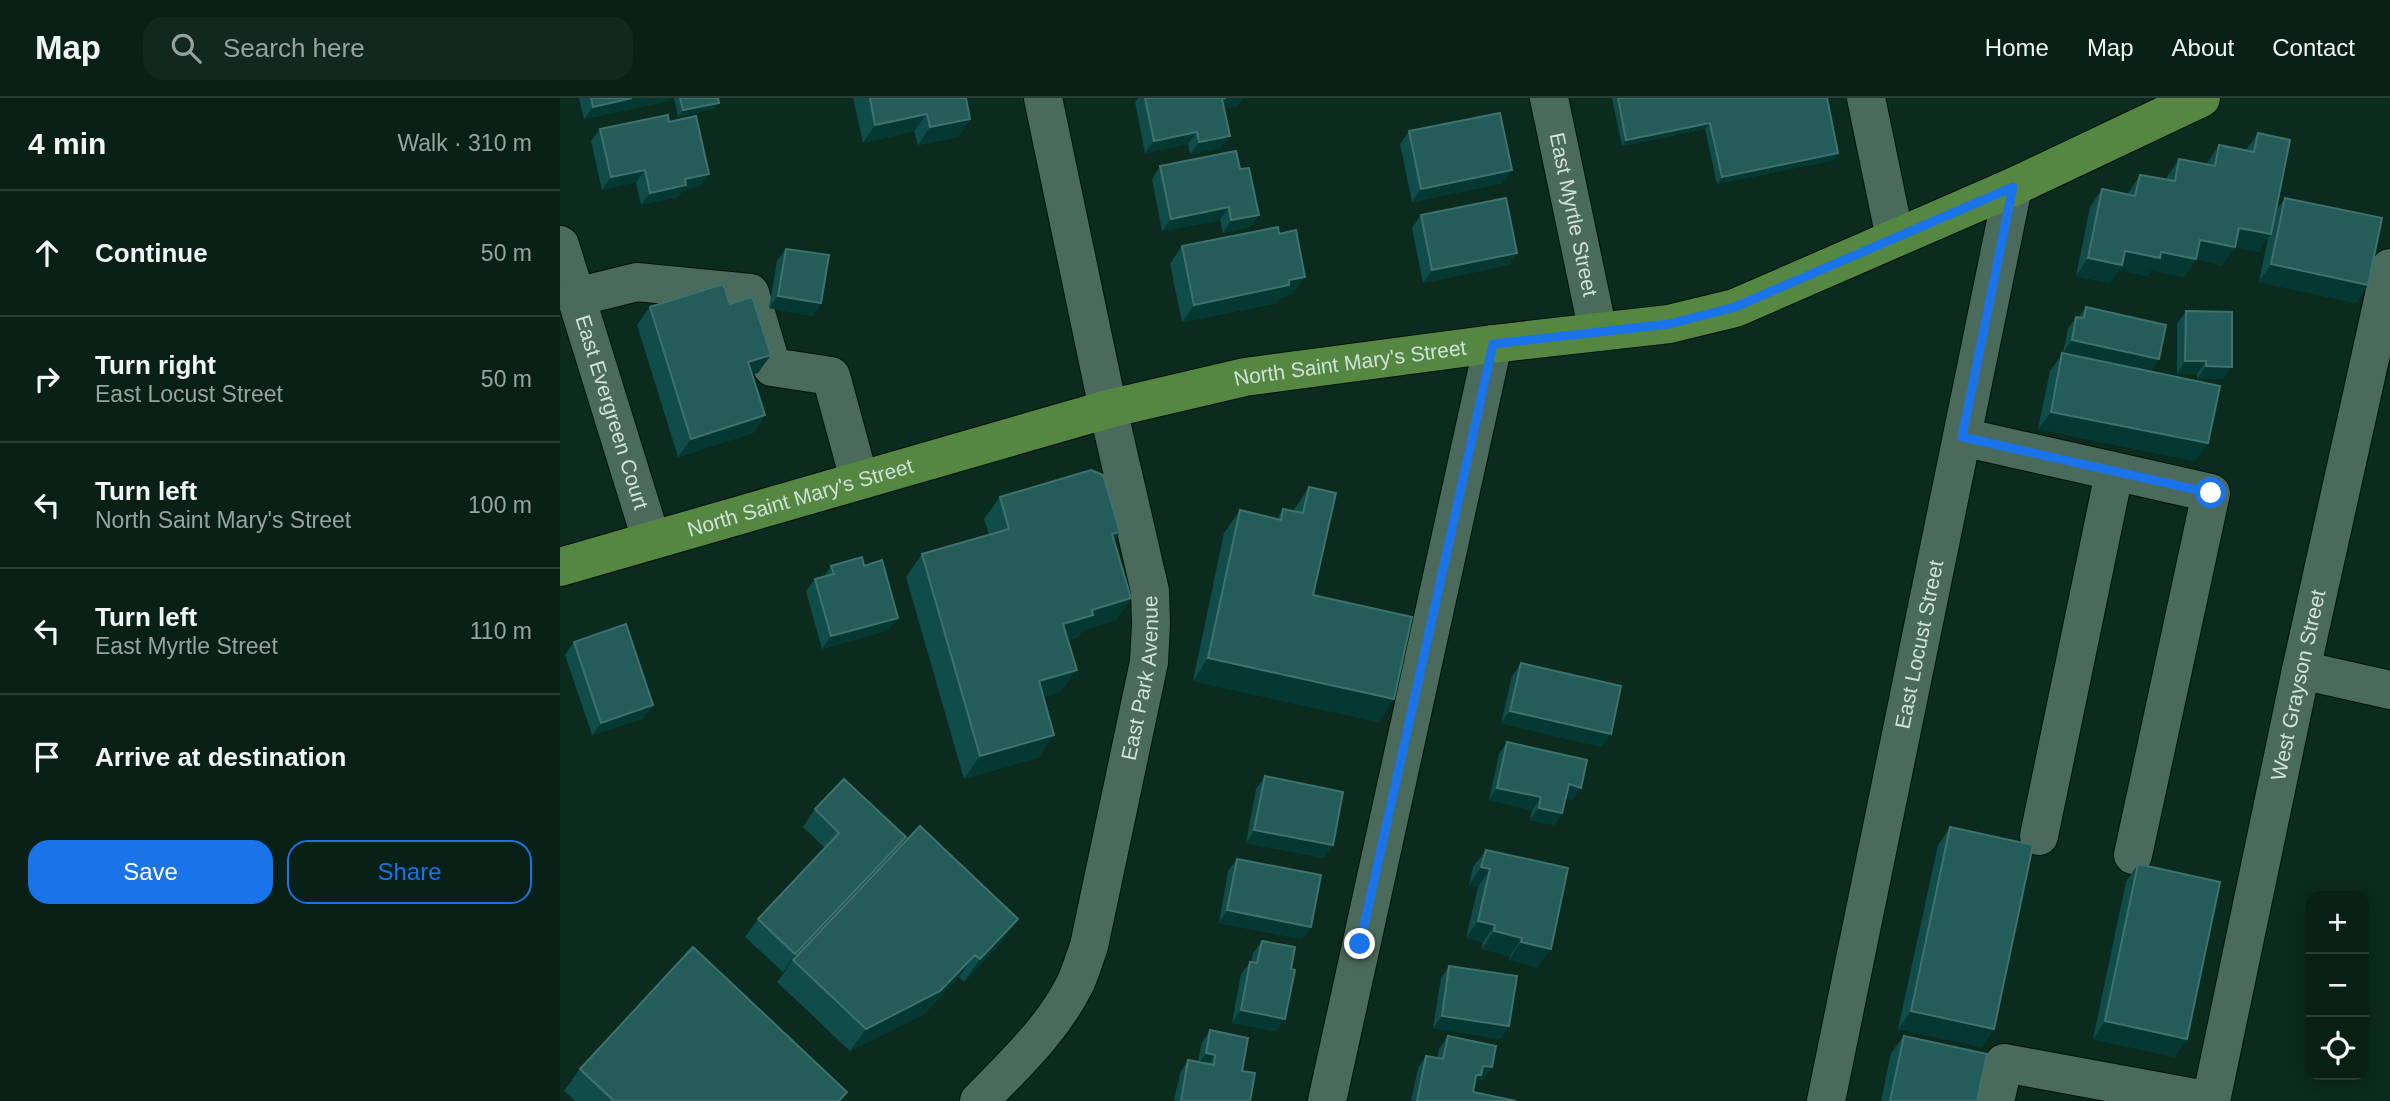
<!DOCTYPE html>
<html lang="en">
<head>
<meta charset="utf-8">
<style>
	body { margin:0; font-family:Helvetica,sans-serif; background:#11281f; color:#f1f3f6 }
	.controls { position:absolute; right:21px; bottom:21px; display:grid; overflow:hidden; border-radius:14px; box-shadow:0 4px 18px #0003 }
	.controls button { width:63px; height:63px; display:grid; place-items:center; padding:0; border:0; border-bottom:2px solid #293e35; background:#082016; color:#f1f3f6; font:35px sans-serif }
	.stop { position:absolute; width:21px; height:21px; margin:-16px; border:5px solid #1a73e8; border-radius:50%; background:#fff }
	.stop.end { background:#1a73e8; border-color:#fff; box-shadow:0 2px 7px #0008 }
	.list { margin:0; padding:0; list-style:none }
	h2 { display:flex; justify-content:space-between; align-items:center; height:91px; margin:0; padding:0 28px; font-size:30px }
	h2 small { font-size:23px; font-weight:400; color:#98a3a1 }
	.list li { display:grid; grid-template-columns:46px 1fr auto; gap:21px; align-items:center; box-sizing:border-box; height:126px; padding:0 28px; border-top:2px solid #293e35 }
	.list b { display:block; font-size:26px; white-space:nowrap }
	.list p { margin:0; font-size:23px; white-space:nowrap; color:#98a3a1 }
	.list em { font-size:23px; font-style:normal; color:#98a3a1 }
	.actions { display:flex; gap:14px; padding:21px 28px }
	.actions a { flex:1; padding:16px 0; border:2px solid #1a73e8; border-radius:21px; text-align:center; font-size:24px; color:#1a73e8 }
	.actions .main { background:#1a73e8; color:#fff }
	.icon { flex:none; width:38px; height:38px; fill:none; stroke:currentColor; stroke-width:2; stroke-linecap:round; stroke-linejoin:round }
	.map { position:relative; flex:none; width:1830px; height:1003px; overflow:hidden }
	header { display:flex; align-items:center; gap:42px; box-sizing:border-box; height:98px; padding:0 35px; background:#082016; border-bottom:2px solid #293e35 }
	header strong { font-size:33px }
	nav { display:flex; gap:38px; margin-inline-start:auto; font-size:24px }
	.search { width:490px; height:63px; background:#11281f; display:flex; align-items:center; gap:18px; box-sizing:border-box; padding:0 24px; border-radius:21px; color:#98a3a1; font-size:26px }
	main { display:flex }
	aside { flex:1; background:#082016 }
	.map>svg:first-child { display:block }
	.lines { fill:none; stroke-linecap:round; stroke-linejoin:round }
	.minor-casing { stroke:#001209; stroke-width:40 }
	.major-casing { stroke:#001209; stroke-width:40 }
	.minor { stroke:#4a6b5b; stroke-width:38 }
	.major { stroke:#558742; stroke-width:38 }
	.wall { fill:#0f4c4a }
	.shaded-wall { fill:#053832 }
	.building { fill:#245c59; stroke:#3f716d; stroke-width:2 }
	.route { stroke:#1a73e8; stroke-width:9 }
	.labels { text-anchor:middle; stroke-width:7; stroke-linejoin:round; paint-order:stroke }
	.street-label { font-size:21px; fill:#cfe1d8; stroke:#05110b }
</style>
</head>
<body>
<header>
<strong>Map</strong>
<div class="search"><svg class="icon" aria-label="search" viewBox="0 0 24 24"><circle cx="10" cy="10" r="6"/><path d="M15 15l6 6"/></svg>Search here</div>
<nav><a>Home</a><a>Map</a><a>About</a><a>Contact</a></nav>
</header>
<main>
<aside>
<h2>4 min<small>Walk · 310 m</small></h2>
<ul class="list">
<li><svg class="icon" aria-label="ahead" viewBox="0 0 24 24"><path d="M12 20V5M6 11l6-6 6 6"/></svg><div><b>Continue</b></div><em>50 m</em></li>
<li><svg class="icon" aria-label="right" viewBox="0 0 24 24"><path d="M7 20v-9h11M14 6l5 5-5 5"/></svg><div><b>Turn right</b><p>East Locust Street</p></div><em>50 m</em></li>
<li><svg class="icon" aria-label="left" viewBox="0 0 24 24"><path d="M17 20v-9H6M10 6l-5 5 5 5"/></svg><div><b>Turn left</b><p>North Saint Mary's Street</p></div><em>100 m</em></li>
<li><svg class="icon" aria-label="left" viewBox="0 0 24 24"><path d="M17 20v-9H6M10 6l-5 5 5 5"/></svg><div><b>Turn left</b><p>East Myrtle Street</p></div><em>110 m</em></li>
<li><svg class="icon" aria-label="arrive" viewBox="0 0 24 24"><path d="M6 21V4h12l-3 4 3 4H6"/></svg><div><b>Arrive at destination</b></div></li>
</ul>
<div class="actions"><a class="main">Save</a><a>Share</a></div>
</aside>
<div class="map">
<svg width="1830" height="1003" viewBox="0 0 1830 1003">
	<rect width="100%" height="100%" fill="#0b2b1e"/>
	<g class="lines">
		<g class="minor-casing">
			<g id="minor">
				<path id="s1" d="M989,0L1038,234"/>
				<path d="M1306,0L1335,140"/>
				<path id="s2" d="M0,147L91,441"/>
				<path d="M16,199L77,184L190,195L212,269L271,278L299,381"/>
				<path d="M1402,339L1651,395L1573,757"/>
				<path d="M1741,572L1830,592"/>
				<path d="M1479,738L1554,375"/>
				<path id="s3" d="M419,1003C455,966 493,931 516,884C521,872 525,860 529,848L589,564L591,526L590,493L548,311L483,0"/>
				<path d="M767,1003L933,246"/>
				<path id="s4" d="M1266,1003L1453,89"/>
				<path d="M1435,1003L1444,965L1651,1003"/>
				<path id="s5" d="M1651,1003L1741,572L1830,170"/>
			</g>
		</g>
		<g class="major-casing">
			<g id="major">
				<path id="s6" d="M0,469L548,311L685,279L933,246L1109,226L1175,210L1453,89L1641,0"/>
			</g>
		</g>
		<use href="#minor" class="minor"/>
		<use href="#major" class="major"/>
	</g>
	<path class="wall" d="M19,0H110L108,3L24,21Z
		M114,0H158L154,11L118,19Z
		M293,0H406L410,21L398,39L358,47L354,33L303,45Z
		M578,0H683L677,8L664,11L661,50L630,56L628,46L585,55L575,4Z
		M1052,0H1267L1278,55L1274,62L1157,86L1145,31L1062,48Z
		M109,24L149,76L140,88L123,92L118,99L81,107L76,84L42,92L31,43L40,31Z
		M849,33L943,85L852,104L840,46Z
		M1698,35L1716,113L1725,100L1808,187L1796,205L1699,184L1708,140L1699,154L1675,149L1662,167L1636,161L1624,179L1591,172L1587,178L1559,172L1550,185L1516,178L1530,109L1542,91L1567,97L1580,77L1606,82L1607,79L1619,61L1646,67L1659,47L1686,52Z
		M600,68L680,71L699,117L690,129L663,135L660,122L602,133L592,81Z
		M861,117L957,155L948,167L863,185L852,130Z
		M622,148L732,196L721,199L717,205L622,224L610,166Z
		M226,151L261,205L253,218L209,210L217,163Z
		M170,206L198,275L192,277L205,317L193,335L118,359L77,227L90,209Z
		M1526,209L1591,273L1635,363L1478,331L1490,273L1503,255L1508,231L1516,219H1519Z
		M1626,213L1663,281H1637V276H1617V226Z
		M749,389L753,497L819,624L633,583L664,435L680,412L717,421L723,411L733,413Z
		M440,399L560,434L554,442L571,500L556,522L523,532L518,539L508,542L501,594L483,599L479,659L404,681L346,479L362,456L429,437L424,421Z
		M271,468H304L329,532L262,551L246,493L255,481L264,478Z
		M14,544L84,620L32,637L5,557Z
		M961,565L1042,649L941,625L952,578Z
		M947,644L1012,702L1006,700L1002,715L994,727L970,722L972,712L929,702L939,656Z
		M705,678L764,760L686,745L696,691Z
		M255,711L335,753L458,821L442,843L404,884L399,879L364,916L290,953L217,884L229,868L223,874L185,839L198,821L265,750L243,729Z
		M1390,729L1422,949L1338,931L1378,747Z
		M926,752L978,869L949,862L950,858L922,851L923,844L906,840L918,789L909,787L913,769Z
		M677,761L751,829L742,841L659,825L668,773Z
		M1578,766L1615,959L1533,941L1566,784Z
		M702,843L731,871L725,921L716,933L672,925L681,876L690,864H691L693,855Z
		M889,868L940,941L873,930L881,880Z
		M650,932L682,973L690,1003H614L620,975L628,962L638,964L642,944Z
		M888,938L923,982L919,981L914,987L913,994L956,1003H851L858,970L866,958L877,960L879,951Z
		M1344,938L1417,1003H1321L1331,955Z
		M20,971L281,1003H15L4,993Z"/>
	<path class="shaded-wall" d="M72,0H110L108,3L24,21L33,9Z
		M666,0H683L677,8L654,13L662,1Z
		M159,5L154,11L118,19L123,12Z
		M367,16L354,33L303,45L315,27Z
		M410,21L398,39L358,47L370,29Z
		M1150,25L1145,31L1062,48L1066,42Z
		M637,34L628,46L585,55L594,43Z
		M670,38L661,50L630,56L639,44Z
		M1278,55L1274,62L1157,86L1162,79Z
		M85,72L76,84L42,92L51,79Z
		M952,72L943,85L852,104L861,91Z
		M149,76L140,88L123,92L118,99L81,107L90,95L125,81Z
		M669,109L660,122L602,133L611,121Z
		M699,117L690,129L663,135L671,122Z
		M1679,130L1711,136L1699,154L1675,149L1662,167L1628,159L1640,142Z
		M1565,153L1601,154L1636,161L1624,179L1591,172L1587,178L1559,172L1550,185L1516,178L1528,160Z
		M957,155L948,167L863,185L872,172Z
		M1711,166L1808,187L1796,205L1699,184Z
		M745,179L732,196L721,199L717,205L622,224L634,207Z
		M218,198L261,205L253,218L209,210Z
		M1512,242L1599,261L1591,274L1503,255Z
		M211,257L198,275L176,282L188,264Z
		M1625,263H1646L1637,276H1617Z
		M1646,268L1672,269L1663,281H1637Z
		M1491,314L1648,345L1635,363L1478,331Z
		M205,317L193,335L118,359L131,341Z
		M560,434L544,457L552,436Z
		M571,500L556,522L523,532L518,539L487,548L503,526L532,512Z
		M338,520L329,532L262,551L271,538Z
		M648,560L834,601L819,624L633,583Z
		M517,572L501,594L463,605L479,583Z
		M93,607L84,620L32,637L41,625Z
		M950,613L1051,636L1042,649L941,625Z
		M494,637L479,659L404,681L420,658Z
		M1009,686L1021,690L1012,702L1000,699Z
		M937,690L981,699L972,712L929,702Z
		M979,710L1002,715L994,727L970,722Z
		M694,732L773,747L764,760L686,745Z
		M346,739L333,757L233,862L223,874L235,856Z
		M921,769L930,771L918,789L909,787Z
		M667,812L751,829L742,841L659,825Z
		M458,821L442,843L404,884L420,861Z
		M918,823L935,827L923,844L906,840Z
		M934,833L962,840L950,858L922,851Z
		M961,844L991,851L978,869L949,862Z
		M415,857L399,879L364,916L290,953L306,931Z
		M681,912L725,921L716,933L672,925Z
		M1351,913L1434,931L1422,949L1338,931Z
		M882,918L949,928L940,941L873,930Z
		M1545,923L1627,941L1615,959L1533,941Z
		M646,955L655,957L646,970L637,968Z
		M923,968L932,969L923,982L919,981L913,990L908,989Z"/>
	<path class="building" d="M31,0H72L33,9Z
		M120,0H158L159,5L123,12Z
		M310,0H406L410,21L370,29L367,16L315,27Z
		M585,0H666L662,1L670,38L639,44L637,34L594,43Z
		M1058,0H1267L1278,55L1162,79L1150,25L1066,42Z
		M940,15L952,72L861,91L849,33Z
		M108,17L109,24L136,18L149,76L125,81L126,87L90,95L85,72L51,79L40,31Z
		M1698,35L1730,42L1711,136L1679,130L1675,149L1640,142L1636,161L1601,154L1600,160L1565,153L1562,167L1528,160L1542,91L1575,98L1580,77L1615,83L1619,61L1655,68L1659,47L1694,54Z
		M676,53L680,71L689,70L699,117L671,122L669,109L611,121L600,68Z
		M946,100L957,155L872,172L861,117Z
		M1725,100L1822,120L1808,187L1711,166Z
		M718,129L719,136L736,132L745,179L729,182V187L634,207L622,148Z
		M226,151L269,157L261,205L218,198Z
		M163,186L170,206L192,199L211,257L188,264L205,317L131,341L90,209Z
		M1526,209L1606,227L1599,261L1512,242L1516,219L1524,220Z
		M1626,213L1672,214V269L1646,268V263H1625Z
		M1502,255L1660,288L1648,345L1491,314Z
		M531,372L543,377L560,434L552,436L571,500L532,512L533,517L503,526L517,572L479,583L494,637L420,658L362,456L449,431L440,399Z
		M749,389L776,395L753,497L852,519L834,601L648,560L680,412L721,422L723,411L743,415Z
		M302,459L304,468L322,462L338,520L271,538L255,481L274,476L271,468Z
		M66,526L93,607L41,625L14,544Z
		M961,565L1061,588L1051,636L950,613Z
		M947,644L1027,662L1021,690L1009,686L1002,715L979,710L981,699L937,690Z
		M705,678L783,694L773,747L694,732Z
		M284,681L346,739L235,856L198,821L279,735L255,711Z
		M360,728L458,821L420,861L415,857L380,893L306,931L233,862Z
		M1390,729L1473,747L1434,931L1351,913Z
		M926,752L1008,770L991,851L961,844L962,840L934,833L935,827L918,823L930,771L921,769Z
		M677,761L761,777L751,829L667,812Z
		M1578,766L1660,784L1627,941L1545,923Z
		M702,843L735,849L731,871L735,872L725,921L681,912L690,864L697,865Z
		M133,849L287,994L279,1003H54L20,971Z
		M889,868L957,878L949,928L882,918Z
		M650,932L688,940L682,973L695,975L690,1003H621L628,962L654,967L655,957L646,955Z
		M888,938L936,948L932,969L923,968L921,977H916L913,994L956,1003H857L866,958L883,961Z
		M1344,938L1427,956L1417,1003H1330Z"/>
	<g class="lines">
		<path class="route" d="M800,846L933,246L1109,226L1175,209L1453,89L1402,339L1651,395"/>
	</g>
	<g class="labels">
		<g class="street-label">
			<text dy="7" stroke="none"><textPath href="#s1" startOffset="119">East Myrtle Street</textPath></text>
			<text dy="7" stroke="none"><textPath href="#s6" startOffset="817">North Saint Mary's Street</textPath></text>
			<text dy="7" stroke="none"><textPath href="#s2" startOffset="175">East Evergreen Court</textPath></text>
			<text dy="7" stroke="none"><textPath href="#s6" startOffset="250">North Saint Mary's Street</textPath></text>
			<text dy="7" stroke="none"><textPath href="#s4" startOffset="466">East Locust Street</textPath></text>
			<text dy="7" stroke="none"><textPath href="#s3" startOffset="466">East Park Avenue</textPath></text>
			<text dy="7" stroke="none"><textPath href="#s5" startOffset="425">West Grayson Street</textPath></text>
		</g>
	</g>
</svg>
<div class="controls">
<button>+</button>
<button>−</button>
<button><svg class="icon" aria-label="locate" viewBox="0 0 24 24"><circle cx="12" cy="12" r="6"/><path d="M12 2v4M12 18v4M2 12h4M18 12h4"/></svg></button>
</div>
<div class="stop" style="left:1651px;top:395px"></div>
<div class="stop end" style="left:800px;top:846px"></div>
</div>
</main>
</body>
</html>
